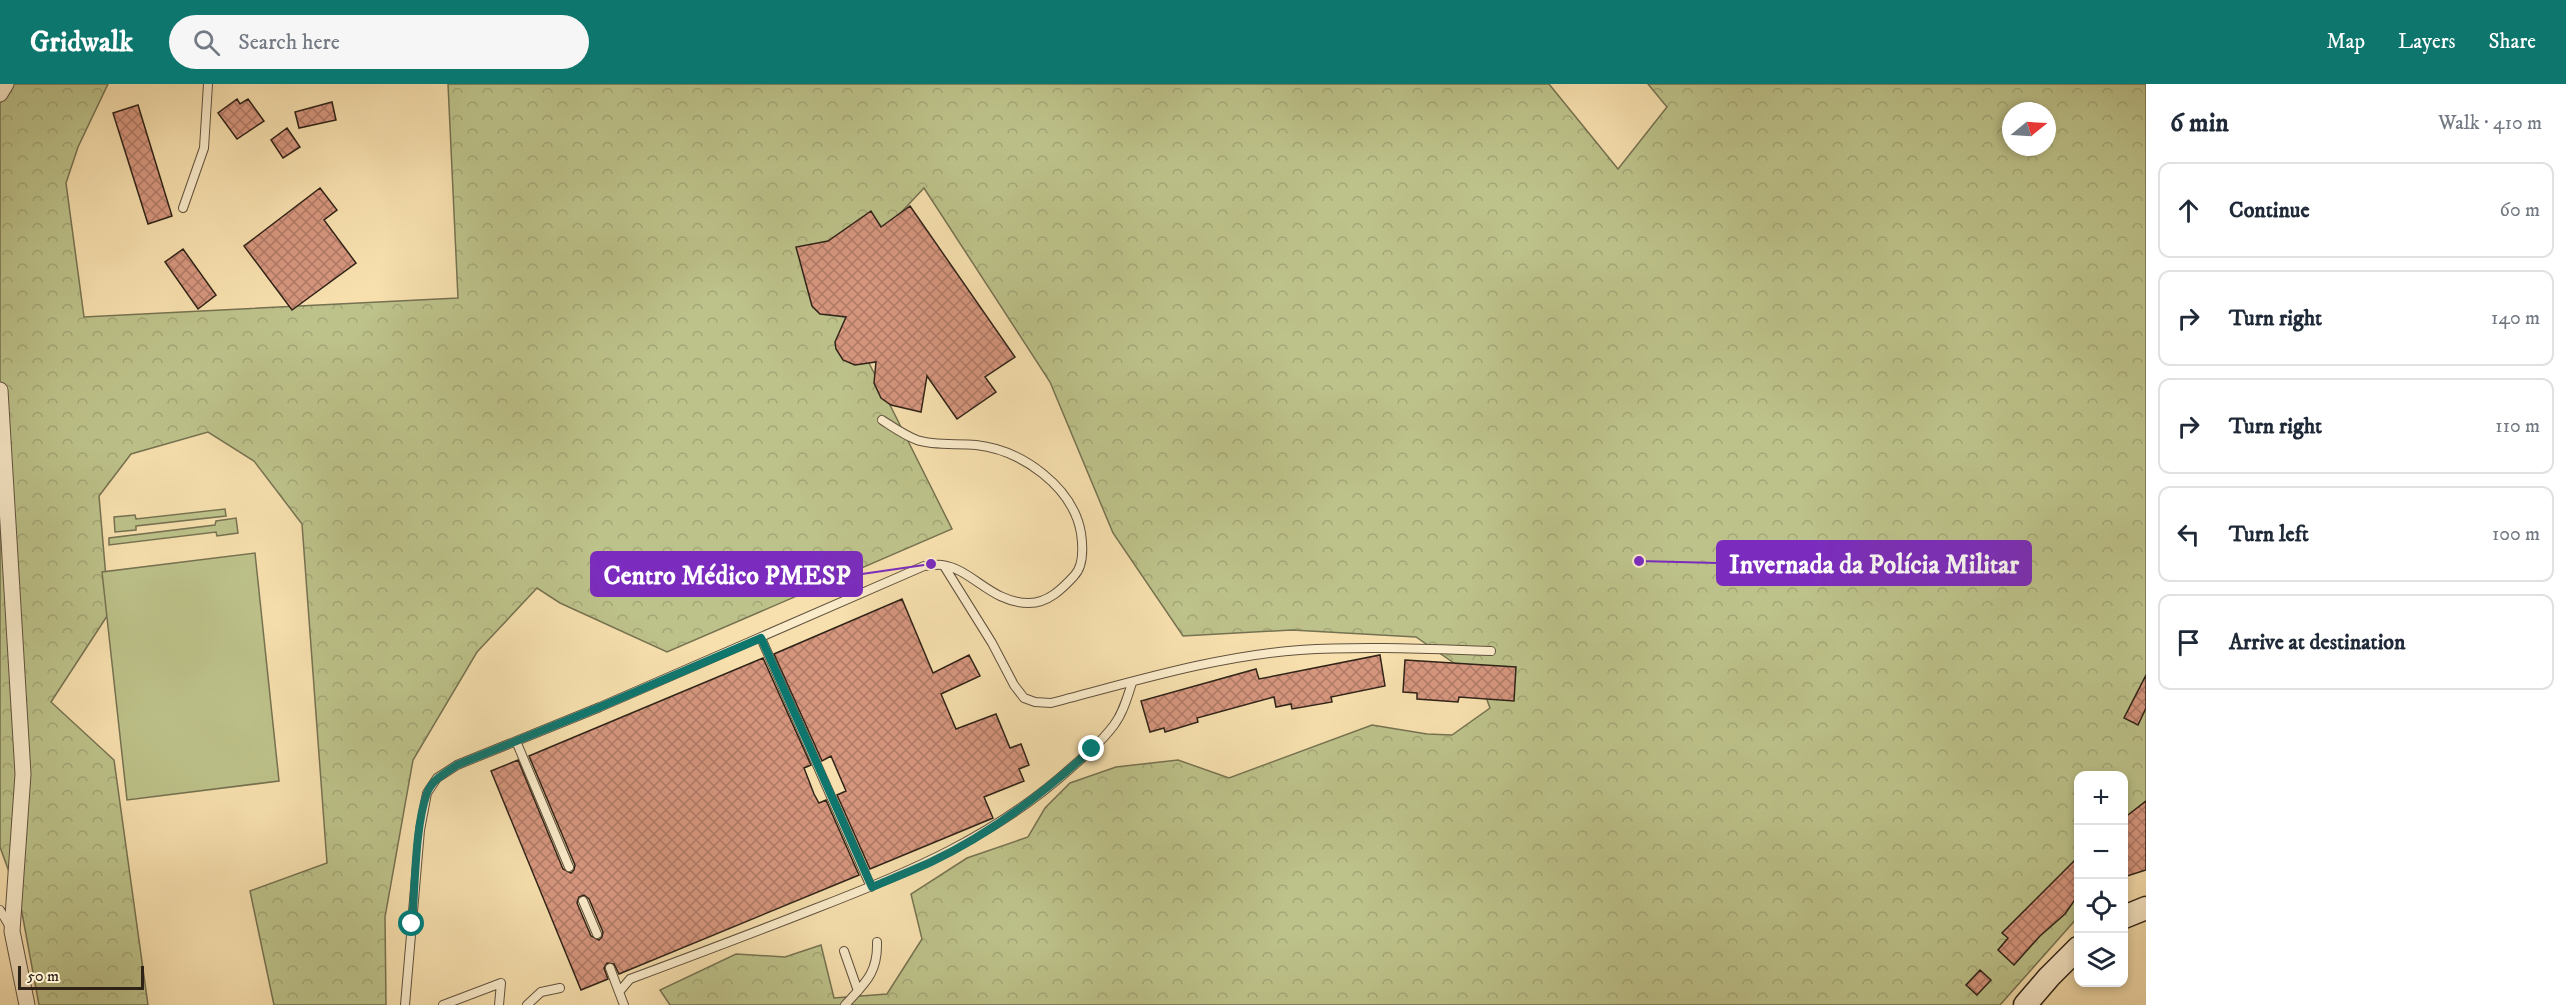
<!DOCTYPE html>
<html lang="en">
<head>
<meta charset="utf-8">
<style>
	body { margin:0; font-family:"IM FELL DW Pica",serif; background:#f6f6f7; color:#1f2937 }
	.controls { position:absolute; right:18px; bottom:18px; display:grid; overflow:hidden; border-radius:12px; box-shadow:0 3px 9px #0003 }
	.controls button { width:54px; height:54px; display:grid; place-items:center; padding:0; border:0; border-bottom:2px solid #e0e1e3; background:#fff; color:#1f2937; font:30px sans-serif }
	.compass { position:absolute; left:2002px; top:18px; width:54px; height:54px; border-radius:50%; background:#fff; box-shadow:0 3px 9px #0003; rotate:72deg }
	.scale { position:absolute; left:18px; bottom:15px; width:126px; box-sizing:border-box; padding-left:6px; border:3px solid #2f2318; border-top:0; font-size:16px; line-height:21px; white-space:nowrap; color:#2f2318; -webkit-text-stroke:4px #faebca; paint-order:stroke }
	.stop { position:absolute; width:18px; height:18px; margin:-14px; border:4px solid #0f766e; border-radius:50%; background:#fff }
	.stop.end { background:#0f766e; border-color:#fff; box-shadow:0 2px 6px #0008 }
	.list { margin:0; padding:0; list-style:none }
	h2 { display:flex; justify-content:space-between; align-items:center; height:78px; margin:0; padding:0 24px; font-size:26px }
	h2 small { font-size:20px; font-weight:400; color:#747a83 }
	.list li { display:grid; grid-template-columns:39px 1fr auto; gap:18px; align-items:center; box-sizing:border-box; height:96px; margin:0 12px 12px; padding:0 12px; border:2px solid #e0e1e3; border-radius:12px }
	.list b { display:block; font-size:22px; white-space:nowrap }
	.list em { font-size:20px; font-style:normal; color:#747a83 }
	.icon { flex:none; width:33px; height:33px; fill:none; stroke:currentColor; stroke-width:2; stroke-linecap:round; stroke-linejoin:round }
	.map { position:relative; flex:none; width:2146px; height:921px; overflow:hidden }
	header { display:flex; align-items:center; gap:36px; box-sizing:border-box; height:84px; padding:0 30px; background:#0f766e; color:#fff }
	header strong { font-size:28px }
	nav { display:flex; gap:33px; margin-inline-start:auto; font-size:21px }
	.search { width:420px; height:54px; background:#f6f6f7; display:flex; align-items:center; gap:15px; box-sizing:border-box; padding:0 21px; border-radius:33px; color:#747a83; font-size:22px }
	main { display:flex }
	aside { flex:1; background:#fff }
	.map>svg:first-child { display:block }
	.forest { fill:url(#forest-crowns); stroke:#767251; stroke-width:1.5; fill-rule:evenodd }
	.pitch { fill:#bdc28a; stroke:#767251; stroke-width:1.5 }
	.building { fill:url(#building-cross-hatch); stroke:#2f2318; stroke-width:1.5; fill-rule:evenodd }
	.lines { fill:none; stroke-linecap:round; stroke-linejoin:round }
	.service-casing { stroke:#61523e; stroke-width:10 }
	.minor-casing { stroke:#61523e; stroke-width:17 }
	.secondary-casing { stroke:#2f2318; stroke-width:25 }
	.service { stroke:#faebca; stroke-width:8 }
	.minor { stroke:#faebca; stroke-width:15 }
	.secondary { stroke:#faebca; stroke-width:22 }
	.route { stroke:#0f766e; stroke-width:8 }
	.leader { fill:none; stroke:#7b2cbf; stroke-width:2 }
	.callout-dot { fill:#7b2cbf; stroke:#faebca; stroke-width:2 }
	.callout { fill:#7b2cbf; stroke:#7b2cbf; stroke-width:2 }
	.callout-label { font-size:26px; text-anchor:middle; font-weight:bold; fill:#fff }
</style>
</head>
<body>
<header>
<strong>Gridwalk</strong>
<div class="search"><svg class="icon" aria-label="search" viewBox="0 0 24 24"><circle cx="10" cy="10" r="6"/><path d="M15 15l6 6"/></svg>Search here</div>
<nav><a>Map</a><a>Layers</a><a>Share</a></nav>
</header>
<main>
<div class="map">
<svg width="2146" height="921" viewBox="0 0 2146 921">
	<defs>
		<pattern id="forest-crowns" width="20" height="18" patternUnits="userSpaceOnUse" patternTransform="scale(1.5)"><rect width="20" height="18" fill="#bdc28a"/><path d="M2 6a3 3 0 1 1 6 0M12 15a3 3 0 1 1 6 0" fill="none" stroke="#a3a676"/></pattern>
		<pattern id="building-cross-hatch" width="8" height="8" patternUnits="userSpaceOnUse" patternTransform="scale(1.5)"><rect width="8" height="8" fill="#d6967e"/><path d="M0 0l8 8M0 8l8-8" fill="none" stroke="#ae7a66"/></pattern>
	</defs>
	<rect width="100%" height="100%" fill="#f7e0ae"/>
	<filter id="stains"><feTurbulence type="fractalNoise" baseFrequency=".00333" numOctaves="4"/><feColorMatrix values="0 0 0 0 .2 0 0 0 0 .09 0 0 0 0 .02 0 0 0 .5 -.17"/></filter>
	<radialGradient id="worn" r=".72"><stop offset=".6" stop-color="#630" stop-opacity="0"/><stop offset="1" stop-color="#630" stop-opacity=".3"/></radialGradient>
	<path class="forest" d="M0,0H108L78,63L66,99L84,233L458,214L448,0H1549L1618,85L1667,23L1648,0H2146V743L2124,778V692H2078V833L2000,921H670L660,906L736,870L785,873L821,861L834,914L887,910L922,855L911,810L967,774L1028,753L1045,724L1070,699L1116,683L1178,676L1229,694L1372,641L1427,650L1452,651L1490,624L1480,597L1416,553L1292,546L1183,552L1113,449L1050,298L924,104L831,203L952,445L667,568L560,519L537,504L477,568L413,676L385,833L386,921H274L250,807L327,779L302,440L254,377L208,348L131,370L99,412L109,529L51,618L114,676L148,921H39L20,818L0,763ZM2011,27H2047V63H2011Z"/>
	<path class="pitch" d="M225,425L226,432L136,442V446L115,448L114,433L135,431L136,435Z
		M236,434L238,449L217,452L216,448L109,461V454L215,441L216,437Z
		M255,469L279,697L127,716L102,488Z"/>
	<path class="building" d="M237,15L240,20L248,15L264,37L237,55L218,29Z
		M332,18L336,36L299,44L295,28Z
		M138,21L172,132L148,140L113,29Z
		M287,44L300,63L283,74L271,56Z
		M320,104L337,126L324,136L356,179L292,226L244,162Z
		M910,122L1015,273L985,293L996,308L957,335L927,292L921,328L891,321L881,314L874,299L876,278L855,281L843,276L836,265L835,258L846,233L820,230L812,222L796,163L828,157L871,127L881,143Z
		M183,165L216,211L198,225L165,178Z
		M902,515L933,589L969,571L980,592L941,610L956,645L996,630L1010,664L1021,660L1029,681L1019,685L1024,697L984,713L993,734L870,785L837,711L846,707L831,672L822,677L774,570Z
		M1380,571L1385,602L1331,613L1332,618L1292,625L1291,620L1276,623L1274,613L1197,634L1198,638L1165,648L1164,644L1150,648L1141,617L1256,585L1259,595Z
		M763,574L811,681L804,684L814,710L819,719L826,716L859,791L619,890L614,880L607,879L604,884L608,895L581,906L491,687L518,676L563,785L571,789L574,786L575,781L529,672ZM584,811L589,815L603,848L602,853L599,856L591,852L577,819L579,813Z
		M1405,576L1516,583L1514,617L1459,613L1458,618L1417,615V609L1403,608Z
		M2146,591V624L2138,641L2124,634Z
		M2146,717V786L2124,793V734Z
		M2079,772V810L2065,830L2040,852L2014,881L1998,866L2008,854L2002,849Z
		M1980,886L1991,896L1977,911L1966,901Z"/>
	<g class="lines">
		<g class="service-casing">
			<path id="service" d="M183,124L204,64L208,0
				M944,482L992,559L1014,601L1024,614L1035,618L1051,619C1132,598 1216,572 1300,566C1363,562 1428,565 1491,567
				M761,554L871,803
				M516,657L569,783
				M583,817L597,850
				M0,826L10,843
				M844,867L858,907
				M610,884L619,908
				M405,921L420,746L427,709L437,694L457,681L600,623L924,482C930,482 936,480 942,481C972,485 991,519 1029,519C1048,519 1062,505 1074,492C1084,482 1083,463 1081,449C1073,403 1022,366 976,361C958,359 934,362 917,356C904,351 893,343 882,336
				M443,921L501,899L499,921
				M527,921L541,908L560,904
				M624,921L619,908L630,895C692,872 753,849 814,825C908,789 996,752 1072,683C1087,670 1102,657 1114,641C1123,629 1127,614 1132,599
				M845,921C865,899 878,889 877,858"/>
		</g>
		<g class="minor-casing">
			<path id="minor" d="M0,10L6,0
				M0,306L23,690L12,847L27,921"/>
		</g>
		<g class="secondary-casing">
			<path id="secondary" d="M2124,833L2146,824
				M2025,921L2049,893L2078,864"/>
		</g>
		<use href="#service" class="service"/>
		<use href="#minor" class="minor"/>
		<use href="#secondary" class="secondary"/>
	</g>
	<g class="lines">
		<path class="route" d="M412,840C415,804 415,742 427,709C432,696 445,689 457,681L600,623L761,554L872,803C891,795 911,787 931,778C990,750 1044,709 1092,665"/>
	</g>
	<path class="leader" d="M1639 477L1717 479M931 480L862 490"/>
	<g class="callout-dot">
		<circle cx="1639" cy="477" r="6"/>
		<circle cx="931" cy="480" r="6"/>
	</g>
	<g class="callout">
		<rect x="1717" y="457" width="314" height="44" rx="6"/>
		<rect x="591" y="468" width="271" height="44" rx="6"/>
	</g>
	<g class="callout-label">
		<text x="1874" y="489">Invernada da Polícia Militar</text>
		<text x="727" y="500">Centro Médico PMESP</text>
	</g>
	<rect width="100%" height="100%" filter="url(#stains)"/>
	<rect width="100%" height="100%" fill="url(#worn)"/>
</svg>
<div class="controls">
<button>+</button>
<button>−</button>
<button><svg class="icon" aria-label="locate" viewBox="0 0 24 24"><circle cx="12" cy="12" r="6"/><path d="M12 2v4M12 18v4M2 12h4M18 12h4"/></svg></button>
<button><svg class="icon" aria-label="layers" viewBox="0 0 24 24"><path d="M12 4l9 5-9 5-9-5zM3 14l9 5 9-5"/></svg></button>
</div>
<svg class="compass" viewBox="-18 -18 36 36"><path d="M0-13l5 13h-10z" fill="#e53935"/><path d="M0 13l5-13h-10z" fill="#747a83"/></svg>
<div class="scale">50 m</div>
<div class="stop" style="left:412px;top:840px"></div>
<div class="stop end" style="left:1092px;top:665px"></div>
</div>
<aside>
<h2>6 min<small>Walk · 410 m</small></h2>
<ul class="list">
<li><svg class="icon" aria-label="ahead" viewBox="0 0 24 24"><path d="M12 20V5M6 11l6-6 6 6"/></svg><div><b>Continue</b></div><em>60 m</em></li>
<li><svg class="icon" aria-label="right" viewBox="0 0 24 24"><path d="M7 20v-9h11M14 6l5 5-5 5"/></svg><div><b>Turn right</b></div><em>140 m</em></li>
<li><svg class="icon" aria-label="right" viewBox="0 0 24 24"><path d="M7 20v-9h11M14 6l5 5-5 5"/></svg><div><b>Turn right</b></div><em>110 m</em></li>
<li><svg class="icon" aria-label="left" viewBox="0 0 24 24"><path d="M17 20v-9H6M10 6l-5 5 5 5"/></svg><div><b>Turn left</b></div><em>100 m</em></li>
<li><svg class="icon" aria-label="arrive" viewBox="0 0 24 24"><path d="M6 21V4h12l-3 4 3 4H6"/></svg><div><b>Arrive at destination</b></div></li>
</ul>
</aside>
</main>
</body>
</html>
